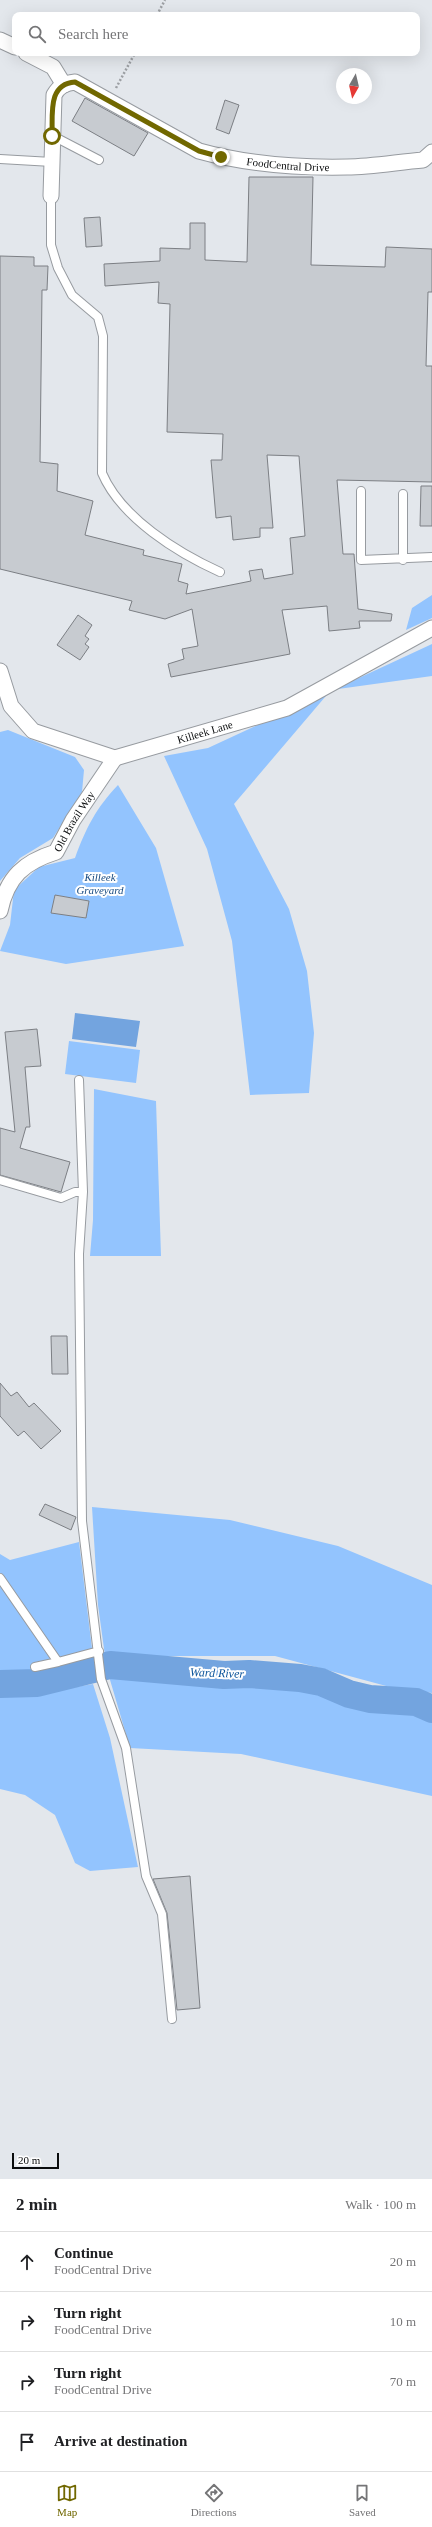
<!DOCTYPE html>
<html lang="en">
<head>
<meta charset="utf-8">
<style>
	body { margin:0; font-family:Georgia,serif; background:#f6f6f6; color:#202124 }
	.compass { position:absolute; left:336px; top:68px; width:36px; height:36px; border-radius:50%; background:#fff; box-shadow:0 4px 16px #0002; rotate:188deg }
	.scale { position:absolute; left:12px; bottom:10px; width:47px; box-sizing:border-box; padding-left:4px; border:2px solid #0a0c0d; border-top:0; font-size:11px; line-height:14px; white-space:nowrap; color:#0a0c0d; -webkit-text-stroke:3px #fff; paint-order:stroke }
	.stop { position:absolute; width:12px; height:12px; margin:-9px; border:3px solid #716800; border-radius:50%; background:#fff }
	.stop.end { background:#716800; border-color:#fff; box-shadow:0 1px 4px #0008 }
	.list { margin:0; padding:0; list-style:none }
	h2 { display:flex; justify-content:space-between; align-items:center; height:52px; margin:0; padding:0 16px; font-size:17px }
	h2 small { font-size:13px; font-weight:400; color:#757577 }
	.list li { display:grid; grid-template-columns:26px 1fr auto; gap:12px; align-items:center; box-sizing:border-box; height:60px; padding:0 16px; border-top:1px solid #e0e0e0 }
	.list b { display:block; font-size:15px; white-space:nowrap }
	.list p { margin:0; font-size:13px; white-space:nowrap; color:#757577 }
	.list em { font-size:13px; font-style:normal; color:#757577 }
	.icon { flex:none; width:22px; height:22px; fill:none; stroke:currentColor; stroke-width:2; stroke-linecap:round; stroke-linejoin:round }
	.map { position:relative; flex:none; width:432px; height:2179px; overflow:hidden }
	.search { position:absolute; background:#fff; box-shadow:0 4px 16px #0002; left:12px; right:12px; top:12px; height:44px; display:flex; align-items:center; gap:10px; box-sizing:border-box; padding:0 14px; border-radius:8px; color:#757577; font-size:15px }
	.sheet { height:292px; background:#fff }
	nav { display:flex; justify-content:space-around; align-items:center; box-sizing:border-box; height:56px; border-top:1px solid #e0e0e0; background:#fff; font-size:11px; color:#757577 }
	nav a { display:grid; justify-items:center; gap:2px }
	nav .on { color:#716800 }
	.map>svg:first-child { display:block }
	.green { fill:#93c4fe; fill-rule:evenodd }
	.water { fill:#73a4df }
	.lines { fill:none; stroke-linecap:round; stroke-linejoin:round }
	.river { stroke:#73a4df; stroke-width:28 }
	.building { fill:#c7cbd0; stroke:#7c7f84 }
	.service-casing { stroke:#979ba0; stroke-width:10 }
	.minor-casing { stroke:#979ba0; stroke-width:17 }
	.path { stroke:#9c9fa3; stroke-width:2.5; stroke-dasharray:2 2; stroke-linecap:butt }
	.service { stroke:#fff; stroke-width:8 }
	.minor { stroke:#fff; stroke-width:15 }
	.route { stroke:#716800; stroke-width:5 }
	.labels { text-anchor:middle; stroke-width:4; stroke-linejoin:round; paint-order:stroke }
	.street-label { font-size:11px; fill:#0a0c0d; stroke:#fff }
	.park-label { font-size:11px; font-style:italic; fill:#184b81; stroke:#fff }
	.water-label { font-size:12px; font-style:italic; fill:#0d559b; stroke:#fff }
</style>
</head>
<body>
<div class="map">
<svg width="432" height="2179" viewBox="0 0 432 2179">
	<rect width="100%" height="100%" fill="#e3e7ec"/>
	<path class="green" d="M432,595V618L406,630L412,608Z
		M432,644V676L331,690L234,804L289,909L307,971L314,1033L309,1093L250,1095L232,941L207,849L164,756L208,748Z
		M8,730L75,757L84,770L82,792L53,838L20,858L0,881V732Z
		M118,785L156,848L184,946L66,964L0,951L10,925L14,890L39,867L75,858C86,828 96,808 118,785ZM55,895L89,901L86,918L52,912Z
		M69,1041L140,1050L136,1083L65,1074Z
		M94,1089L156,1101L161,1256H90L93,1220Z
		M92,1507L230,1520L338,1546L432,1585V1693L390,1687L275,1656H105L98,1605Z
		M79,1542L94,1665L35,1680L0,1681V1554L10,1560Z
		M108,1673L225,1682L297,1681L373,1704L412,1707L432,1714V1796L241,1754L130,1748Z
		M93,1684L110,1738L138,1867L90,1871L75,1863L55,1815L25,1795L0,1789V1693L26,1696Z"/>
	<path class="water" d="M75,1013L140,1021L136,1047L72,1039Z"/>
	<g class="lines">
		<path class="river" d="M0,1684L37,1683L110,1665L224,1675L249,1674L300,1678L321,1682L349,1694L370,1699L416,1702L432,1709"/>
	</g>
	<path class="building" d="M85,98L148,133L134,156L72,121Z
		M225,100L239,105L229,134L216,129Z
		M249,177H313L311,265L385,267L386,247L432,249V292H428L426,366H432V482L337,480L343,554H354L358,609L392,614L391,621H359L360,628L329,631L327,606L282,610L290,654L171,677L168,664L184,659L182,649L198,646L192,609L165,619L129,610L132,601L0,569V256L34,257V266H48L47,290H42L40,462L58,464L57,491L93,501L85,535L144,550L143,555L182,564L178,581L188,584L186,594L251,581L249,571L262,569L264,579L293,574L290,538L305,536L299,456L267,455L273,528H260V537L233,540L231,516L216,518L211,460H222L223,434L167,432L170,304L158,303L159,282L105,286L104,264L160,261V248L190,249V223H205V260L247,262Z
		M100,217L102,246L86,247L84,218Z
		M421,486H432V526H420Z
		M78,615L92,625L85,636L89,639L85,644L89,647L80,660L57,645Z
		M55,895L89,901L86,918L51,913Z
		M37,1029L41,1066L25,1067L30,1127H26L20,1148L70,1162L61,1192L0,1175V1128L15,1132L5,1032Z
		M51,1336H67L68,1374H52Z
		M0,1383L11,1396L17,1392L29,1407L34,1403L61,1431L41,1449L24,1431L18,1436L0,1416Z
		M45,1504L76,1517L71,1530L39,1515Z
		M190,1876L200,2008L177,2010L167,1913L153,1879Z"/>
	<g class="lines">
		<g class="service-casing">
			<path id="service" d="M53,136L99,160
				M0,159L52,162
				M51,196V245L58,268L72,295L98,317L103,336L102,473C121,518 178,553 220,572
				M361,491V560L432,557
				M403,560V494
				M79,1080L83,1192L79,1254L82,1521L101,1679L126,1748L146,1876L162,1914L172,2019
				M0,1180L61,1198L75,1192H83
				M0,1578L58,1662L99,1651
				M35,1667L58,1662"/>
		</g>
		<g class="minor-casing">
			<g id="minor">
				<path d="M0,40L15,47"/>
				<path d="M26,53L53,67L64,85"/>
				<path id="s1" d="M51,196L54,95C59,86 65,83 75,82L199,151C246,164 299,168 347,167C372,167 398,162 423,160L432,152"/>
				<path id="s2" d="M0,671L11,706L33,731L115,758L287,708L432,628"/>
				<path id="s3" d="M0,911C7,877 24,862 56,852L73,820L115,758"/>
			</g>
		</g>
		<path class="path" d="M157,15L165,0
			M116,88L135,53"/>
		<use href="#service" class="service"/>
		<use href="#minor" class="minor"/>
	</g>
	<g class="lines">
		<path class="route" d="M52,136C53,115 47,84 75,82L199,151L221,157"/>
	</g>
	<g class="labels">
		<g class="street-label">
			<text dy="4" stroke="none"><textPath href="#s1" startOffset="359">FoodCentral Drive</textPath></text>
			<text dy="4" stroke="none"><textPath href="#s2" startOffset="250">Killeek Lane</textPath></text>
			<text dy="4" stroke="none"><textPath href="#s3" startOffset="122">Old Brazil Way</textPath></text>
		</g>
		<g class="park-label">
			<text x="100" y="881">Killeek<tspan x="100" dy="13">Graveyard</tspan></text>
		</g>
		<g class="water-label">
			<text transform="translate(217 1673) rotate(2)" y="4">Ward River</text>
		</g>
	</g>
</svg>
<svg class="compass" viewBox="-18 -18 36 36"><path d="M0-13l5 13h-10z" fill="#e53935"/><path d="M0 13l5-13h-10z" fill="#757577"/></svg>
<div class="scale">20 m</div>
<div class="stop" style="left:52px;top:136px"></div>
<div class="stop end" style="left:221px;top:157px"></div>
<div class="search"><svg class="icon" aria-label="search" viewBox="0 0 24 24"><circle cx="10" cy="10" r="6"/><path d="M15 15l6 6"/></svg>Search here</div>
</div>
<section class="sheet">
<h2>2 min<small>Walk · 100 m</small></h2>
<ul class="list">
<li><svg class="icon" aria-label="ahead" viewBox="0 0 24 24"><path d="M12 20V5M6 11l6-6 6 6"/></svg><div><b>Continue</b><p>FoodCentral Drive</p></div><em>20 m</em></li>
<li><svg class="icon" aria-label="right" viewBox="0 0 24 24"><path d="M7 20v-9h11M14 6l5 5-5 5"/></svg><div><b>Turn right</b><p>FoodCentral Drive</p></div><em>10 m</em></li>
<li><svg class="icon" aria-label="right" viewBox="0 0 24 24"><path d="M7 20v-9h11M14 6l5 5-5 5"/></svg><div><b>Turn right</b><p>FoodCentral Drive</p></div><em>70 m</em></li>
<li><svg class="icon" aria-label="arrive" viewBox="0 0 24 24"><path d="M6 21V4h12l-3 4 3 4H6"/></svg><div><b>Arrive at destination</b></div></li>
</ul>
</section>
<nav>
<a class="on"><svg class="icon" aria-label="map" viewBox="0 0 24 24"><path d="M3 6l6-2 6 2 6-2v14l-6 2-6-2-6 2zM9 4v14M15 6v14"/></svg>Map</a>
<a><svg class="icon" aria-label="directions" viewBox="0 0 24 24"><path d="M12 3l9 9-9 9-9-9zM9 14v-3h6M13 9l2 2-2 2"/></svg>Directions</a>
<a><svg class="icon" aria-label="saved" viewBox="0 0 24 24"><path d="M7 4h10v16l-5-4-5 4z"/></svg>Saved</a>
</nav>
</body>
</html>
